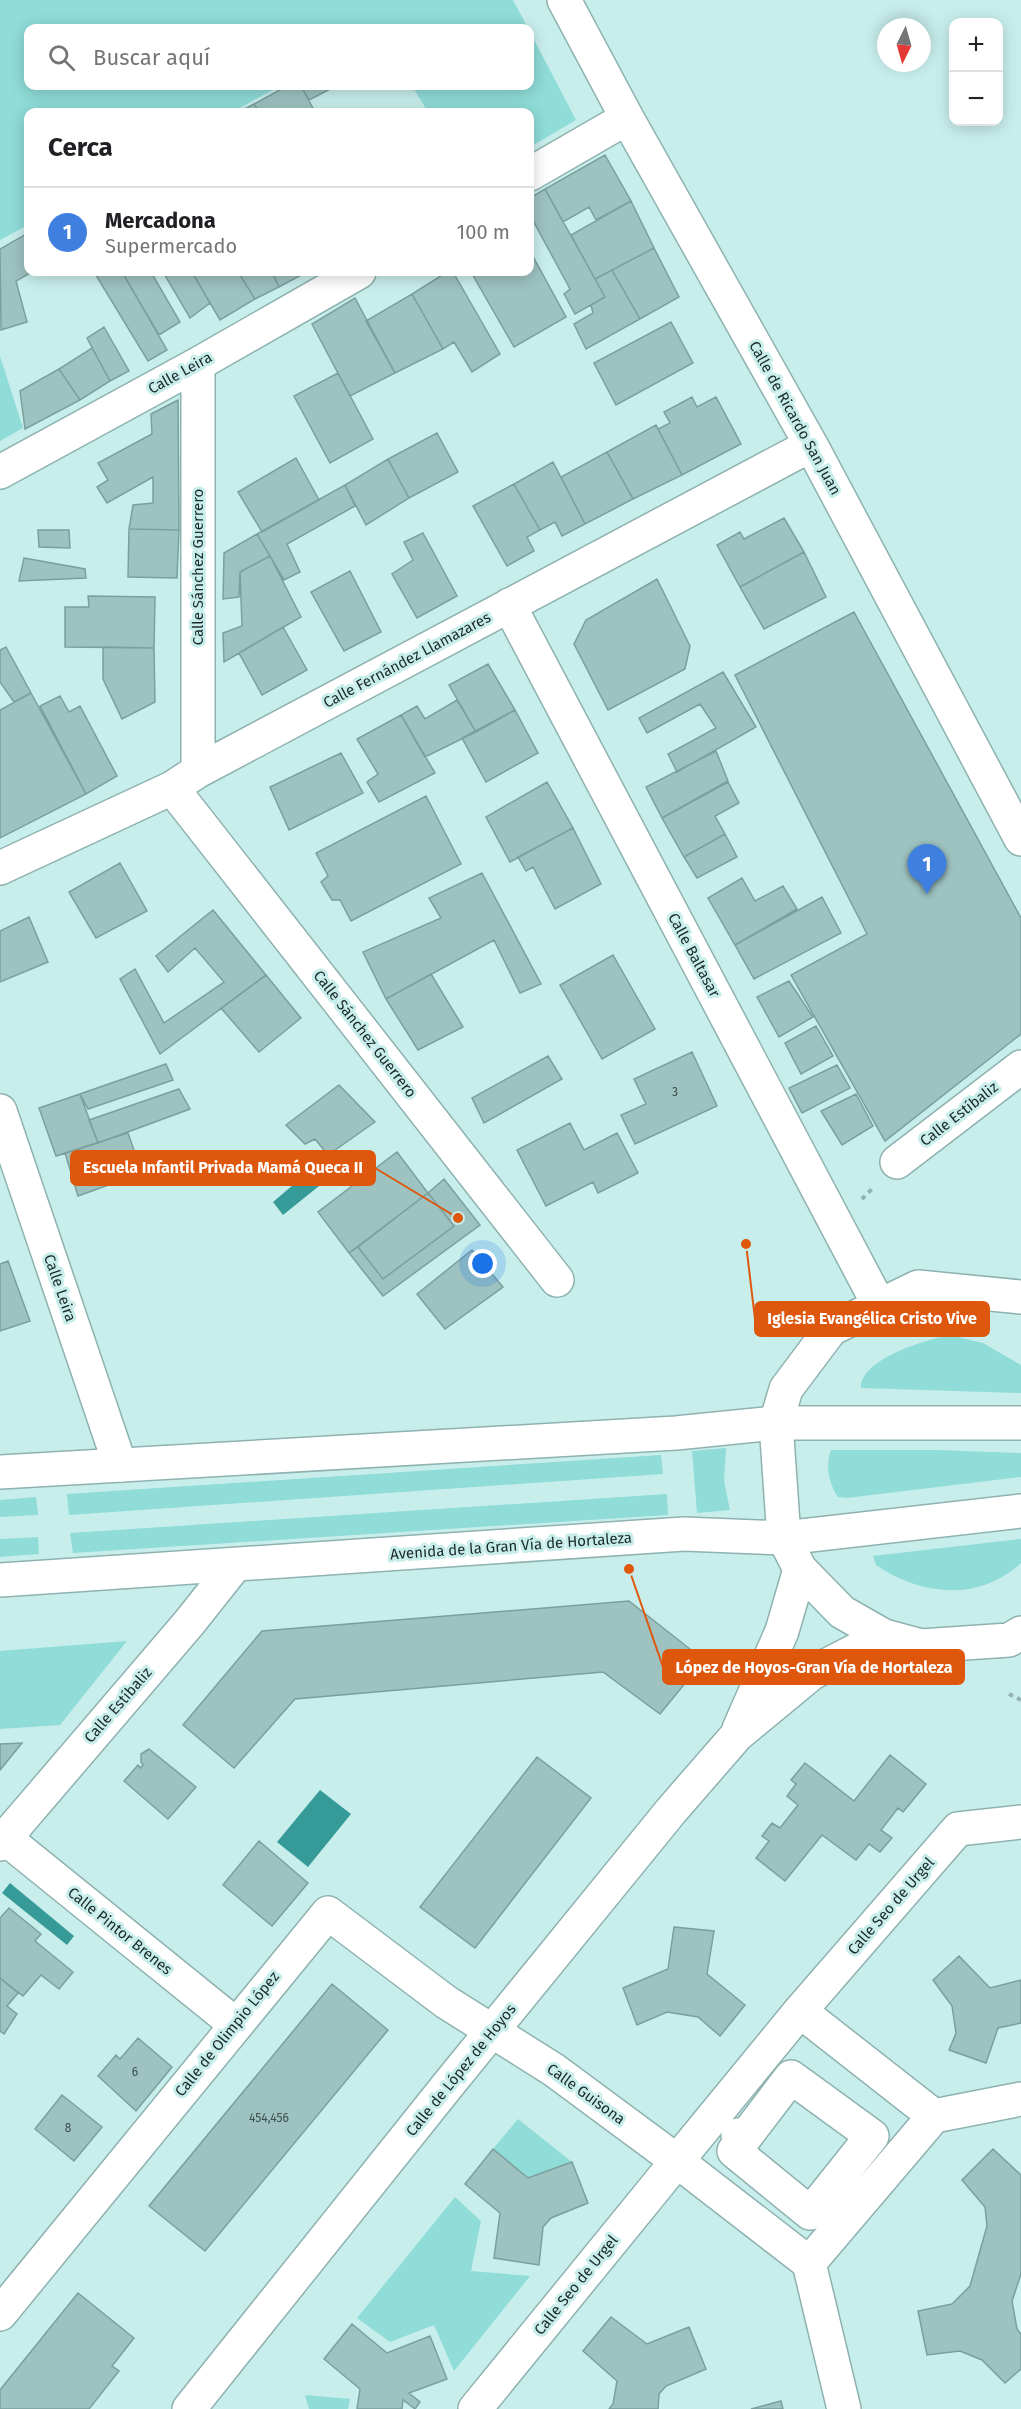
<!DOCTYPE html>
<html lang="es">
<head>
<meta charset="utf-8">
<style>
	body { margin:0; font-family:"Fira Sans",sans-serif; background:#f6f6f6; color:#202124 }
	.controls { position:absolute; right:18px; top:18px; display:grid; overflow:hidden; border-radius:12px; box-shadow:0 3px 15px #0003 }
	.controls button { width:54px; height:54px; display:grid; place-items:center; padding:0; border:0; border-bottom:2px solid #e0e0e0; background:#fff; color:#202124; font:30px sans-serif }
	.compass { position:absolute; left:877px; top:18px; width:54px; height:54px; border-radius:50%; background:#fff; box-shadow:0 3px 15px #0003; rotate:185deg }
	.you { position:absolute; left:483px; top:1264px; width:21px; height:21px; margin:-15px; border:4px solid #fff; border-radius:50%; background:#1a73e8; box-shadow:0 0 0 9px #1a73e833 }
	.badge { display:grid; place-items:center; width:39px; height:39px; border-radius:50%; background:#ab191b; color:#fff; font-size:20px; font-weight:700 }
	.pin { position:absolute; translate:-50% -50px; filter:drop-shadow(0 2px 3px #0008) }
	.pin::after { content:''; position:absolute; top:32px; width:21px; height:18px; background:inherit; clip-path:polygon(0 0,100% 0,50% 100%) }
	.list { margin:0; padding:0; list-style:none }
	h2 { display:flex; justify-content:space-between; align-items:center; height:78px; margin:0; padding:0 24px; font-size:26px }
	h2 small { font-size:20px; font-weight:400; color:#757577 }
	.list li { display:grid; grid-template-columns:39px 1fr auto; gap:18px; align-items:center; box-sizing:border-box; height:90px; padding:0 24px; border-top:2px solid #e0e0e0 }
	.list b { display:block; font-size:22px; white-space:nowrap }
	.list p { margin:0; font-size:20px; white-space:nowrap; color:#757577 }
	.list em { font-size:20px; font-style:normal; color:#757577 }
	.icon { flex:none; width:33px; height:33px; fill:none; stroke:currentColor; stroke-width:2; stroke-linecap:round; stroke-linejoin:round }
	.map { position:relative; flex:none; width:1021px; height:2409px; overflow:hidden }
	.search { position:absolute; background:#fff; box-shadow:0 3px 15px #0003; left:24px; top:24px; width:510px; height:66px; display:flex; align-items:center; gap:15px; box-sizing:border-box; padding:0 21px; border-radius:12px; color:#757577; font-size:22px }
	.panel { position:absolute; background:#fff; box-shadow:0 3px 15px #0003; left:24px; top:108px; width:510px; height:168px; border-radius:12px }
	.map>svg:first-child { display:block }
	.green { fill:#8fdcd8 }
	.water { fill:#369b98 }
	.building { fill:#9dc2c0; stroke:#7b9f9d; stroke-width:1.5 }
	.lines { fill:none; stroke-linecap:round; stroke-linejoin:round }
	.minor-casing { stroke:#8eb2b0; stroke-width:36 }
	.major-casing { stroke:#8eb2b0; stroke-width:36 }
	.path { stroke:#93b1b0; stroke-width:4; stroke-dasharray:4.5 4.5; stroke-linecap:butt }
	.minor { stroke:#fff; stroke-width:33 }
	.major { stroke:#fff; stroke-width:33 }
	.labels { text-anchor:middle; stroke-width:6; stroke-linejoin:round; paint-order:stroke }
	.number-label { font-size:12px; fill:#3c4f4f }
	.street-label { font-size:15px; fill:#1b2929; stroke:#c8eeec }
	.leader { fill:none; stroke:#de570d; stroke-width:2 }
	.callout-dot { fill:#de570d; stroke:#c8eeec; stroke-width:2 }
	.callout { fill:#de570d; stroke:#de570d; stroke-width:2 }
	.callout-label { font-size:16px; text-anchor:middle; font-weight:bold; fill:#fff }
</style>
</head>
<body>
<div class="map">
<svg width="1021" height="2409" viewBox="0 0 1021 2409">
	<rect width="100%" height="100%" fill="#c8eeec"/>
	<path class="green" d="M0,0H513L528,28H28V86H280L232,112H28V225L0,240Z
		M530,32L576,120L530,147V112H428L412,86H530Z
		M0,356L23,428L0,441Z
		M949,1335L983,1343L1021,1365V1393L861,1388C860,1359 926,1340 949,1335Z
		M726,1448L724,1481L730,1510L697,1513L692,1451Z
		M831,1450H939L1021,1453V1477L847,1498L838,1497C829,1484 825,1465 831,1450Z
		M661,1455L663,1474L69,1515L67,1494Z
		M667,1494L668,1515L73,1553L70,1533Z
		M36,1497L38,1515L0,1517V1500Z
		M38,1537L39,1554L0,1557V1539Z
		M1021,1539V1563C979,1602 921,1596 876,1565L873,1556Z
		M127,1641L60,1725L0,1729V1651Z
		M518,2119L572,2162L528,2178L493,2149Z
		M455,2197L481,2221L471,2271L530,2276L454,2371L434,2325L390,2342L357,2318Z
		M305,2395L350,2399L348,2409H309Z"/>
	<path class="water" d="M313,1168L324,1182L283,1215L273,1202Z
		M320,1790L351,1814L308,1867L277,1842Z
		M10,1883L74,1936L67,1945L2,1893Z"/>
	<path class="building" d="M287,86H301L315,112H259L254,104Z
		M301,86H336L309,100Z
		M254,104L259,112H239Z
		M605,155L631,201L596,220L589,207L563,222L545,189Z
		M545,189L605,297L575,314L564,294L570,289L530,215V198Z
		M631,201L654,248L595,279L571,235Z
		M28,233V272H32L16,281L27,322L1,330L0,249Z
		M654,248L679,297L640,319L612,270Z
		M530,251L566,317L514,347L471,272H530Z
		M612,270L640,319L586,349L574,324L593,313L591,305L605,297L595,279Z
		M94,272H122L167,350L148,361Z
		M122,272H151L180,322L159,335Z
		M163,272H192L210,303L190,318Z
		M192,272H238L255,299L220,320Z
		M238,272H272L279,287L255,299Z
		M272,272H307L279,287Z
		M447,272H453L500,354L472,372L454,342L443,349L412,294Z
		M412,294L443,349L395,373L366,321Z
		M355,298L395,373L350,396L312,324Z
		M671,322L693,363L616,405L594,363Z
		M104,327L129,371L110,381L87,338Z
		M92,348L110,381L80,400L59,369Z
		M59,369L80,400L25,429L20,391Z
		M338,373L373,439L330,463L294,396Z
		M692,397L697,407L716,397L741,444L682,475L658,429L670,423L664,412Z
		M178,400L179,530L129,529L133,505L153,503V477L107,503L97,487L108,480L98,463L152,434L151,414Z
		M656,425L682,475L633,499L607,452Z
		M437,433L458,472L409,498L388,459Z
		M607,452L633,499L585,524L561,477Z
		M296,458L319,500L262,532L238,492Z
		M388,459L409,498L366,525L345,485Z
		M553,462L585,524L562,536L555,522L540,530L514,484Z
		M514,484L540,530L527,537L534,551L507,566L473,506Z
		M345,485L355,506L287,544L300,572L284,580L257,534Z
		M784,518L804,552L740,587L717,545L740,532L744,539Z
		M129,529L179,530L177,578L128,577Z
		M38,530H69L70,548L39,547Z
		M423,533L457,596L417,618L392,574L413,560L404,542Z
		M257,534L270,556L240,572L239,597L223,599L224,553Z
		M804,552L826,597L764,629L740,587Z
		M270,556L301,617L224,662L223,633L242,626L240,572Z
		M24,558L85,569L86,578L19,581Z
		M350,571L381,632L344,651L311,592Z
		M657,579L690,646L685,669L608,710L574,644L586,620Z
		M88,596L155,597L154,648L65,647V607H89Z
		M854,612L1021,918V1034L885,1141L791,975L867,934L735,675Z
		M283,627L307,670L262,695L239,653Z
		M6,647L31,693L14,702L0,682V650Z
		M103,647L154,648L155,702L122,719L103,679Z
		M488,664L515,710L476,732L449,685Z
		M723,672L756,727L677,772L668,754L716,728L700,704L647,733L639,718Z
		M31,693L86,794L0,838V710Z
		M60,696L69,712L80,706L117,776L86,794L40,706Z
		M457,700L476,732L425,757L401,715L417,706L425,719Z
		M515,710L538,753L486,782L462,738Z
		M401,715L435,773L379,802L367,782L378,774L357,739Z
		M716,751L728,781L662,818L646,787Z
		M341,753L363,793L289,830L270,787Z
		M547,782L573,828L510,862L486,817Z
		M728,782L739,803L715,816L725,834L684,857L662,818Z
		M426,796L461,864L351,921L340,900H332L321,882L328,876L316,853Z
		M573,828L601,884L555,909L533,867L526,871L518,857Z
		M725,834L737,857L697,878L684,857Z
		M120,863L147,911L96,938L69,892Z
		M482,873L541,984L520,993L494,940L386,999L363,952L441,918L429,898Z
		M742,878L755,901L783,886L797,909L735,945L708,898Z
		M822,897L841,933L754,979L735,945Z
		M213,910L266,975L160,1054L120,979L135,969L164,1023L224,982L195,948L168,972L156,956Z
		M29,917L48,962L0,982V931Z
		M613,955L655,1029L602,1059L560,985Z
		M431,974L463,1027L418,1050L386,999Z
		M266,975L301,1018L259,1052L221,1008Z
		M789,981L813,1017L779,1037L757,997Z
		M816,1026L833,1056L801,1074L785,1043Z
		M692,1052L717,1106L635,1144L621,1115L646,1104L634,1079Z
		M548,1056L562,1079L484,1123L472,1098Z
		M166,1064L173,1080L88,1109L80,1094Z
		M837,1065L850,1088L802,1113L789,1088Z
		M339,1085L375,1122L328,1155L315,1139L305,1144L286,1125Z
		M179,1089L190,1109L98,1143L89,1120Z
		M80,1094L98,1143L56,1156L39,1108Z
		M856,1094L873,1126L842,1145L821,1111Z
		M570,1123L584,1150L617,1133L638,1173L598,1193L593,1182L546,1206L517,1150Z
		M128,1133L142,1173L78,1196L65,1153Z
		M397,1152L428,1193L349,1253L318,1212Z
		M444,1179L480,1225L383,1296L349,1253L358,1247L383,1279L454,1226L428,1193Z
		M428,1193L454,1226L383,1279L358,1247Z
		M472,1250L503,1287L445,1329L417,1294Z
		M8,1261L30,1321L0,1331V1264Z
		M629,1601L704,1660L660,1714L603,1672L295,1699L234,1768L183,1725L262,1631Z
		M22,1743L0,1770V1744Z
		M149,1749L196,1787L168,1819L124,1781L138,1765L141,1768L143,1765L141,1762V1754Z
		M890,1755L926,1784L903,1812L898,1808L881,1830L892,1838L880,1852L869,1844L856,1860L822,1835L785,1881L756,1858L769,1841L762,1836L772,1823L780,1828L798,1805L787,1796L796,1784L791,1780L805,1763L854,1801Z
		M537,1757L591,1798L475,1948L420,1907Z
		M259,1841L308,1883L272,1926L223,1885Z
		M9,1908L41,1934L35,1941L73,1972L59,1989L41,1975L23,1996L0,1978V1918Z
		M674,1927L714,1931L707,1974L745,2005L720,2036L698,2017L667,2012L637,2025L623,1988L668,1969Z
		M959,1956L990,1988L1021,1980V2023L998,2028L986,2063L949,2050L956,2033L952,2006L933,1980Z
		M0,1978L18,1993L7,2006L17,2014L4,2034L0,2031Z
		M332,1984L388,2030L205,2251L149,2206Z
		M138,2038L172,2067L136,2111L98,2076L116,2055L120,2059Z
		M62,2095L102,2127L74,2161L35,2129Z
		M493,2149L528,2178L572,2162L588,2203L551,2218L543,2227L539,2265L494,2258L500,2213L465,2184Z
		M993,2149L1021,2175V2274L1012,2301L1017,2329L1021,2334V2369L1005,2383L982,2360L960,2351L927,2355L918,2311L952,2304L970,2286L987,2226L985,2207L962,2180Z
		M78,2293L134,2338L112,2366L119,2371L89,2409H0V2390Z
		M611,2317L647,2344L689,2327L706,2369L666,2386L659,2394L658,2409H609L613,2404L617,2381L583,2351Z
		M352,2324L387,2353L430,2336L447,2379L409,2393L420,2402L415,2409L403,2400L402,2409H357L360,2389L324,2359Z
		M781,2401L783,2409H751Z"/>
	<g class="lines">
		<g class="minor-casing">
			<path id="minor" d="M564,0L627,118L811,445L1021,839
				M530,174L627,118
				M0,472L198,364L359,272
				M509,605L879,1305
				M198,771V364
				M172,788L557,1280
				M0,868L172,788L198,771L811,445
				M0,1111L120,1465
				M897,1162L1021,1067
				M1021,1297L918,1287L831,1329L786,1389L776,1423L784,1538L800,1569L842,1612L884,1636L921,1646L1009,1640L1021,1633
				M739,1729L782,1631L800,1569
				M5,1838L235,2024
				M0,1844L189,1623L235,1565
				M800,2011L934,2116L809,2263L677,2161Z
				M800,2011L958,1829L1021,1822
				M934,2116L1021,2099
				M738,2135L743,2140L791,2077L872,2136L821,2200L827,2205
				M743,2140L734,2151L810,2213L821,2200
				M809,2263L844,2409
				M0,2314L328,1913L446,2002L554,2070L677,2161L475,2409
				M189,2409L448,2085L671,1811L737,1735L812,1673L884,1636"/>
		</g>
		<g class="major-casing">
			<path id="major" d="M0,1472L676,1433L776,1423H1021
				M0,1580L684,1534L784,1538L1021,1511"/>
		</g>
		<path class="path" d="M862,1199L874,1187
			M1009,1694L1021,1700"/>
		<use href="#minor" class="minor"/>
		<use href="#major" class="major"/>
	</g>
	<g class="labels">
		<g class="number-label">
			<text x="675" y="1096">3</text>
			<text x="135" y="2076">6</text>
			<text x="269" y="2122">454,456</text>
			<text x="68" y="2132">8</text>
		</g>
		<g class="street-label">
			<text transform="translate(180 373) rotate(-29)" y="5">Calle Leira</text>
			<text transform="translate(795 418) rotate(61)" y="5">Calle de Ricardo San Juan</text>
			<text transform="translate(198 567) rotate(-90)" y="5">Calle Sánchez Guerrero</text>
			<text transform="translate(407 660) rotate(-28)" y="5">Calle Fernández Llamazares</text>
			<text transform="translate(694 955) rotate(62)" y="5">Calle Baltasar</text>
			<text transform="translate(365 1034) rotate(52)" y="5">Calle Sánchez Guerrero</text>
			<text transform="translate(959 1114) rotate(-38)" y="5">Calle Estíbaliz</text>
			<text transform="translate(60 1288) rotate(71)" y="5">Calle Leira</text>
			<text transform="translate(511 1546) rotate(-4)" y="5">Avenida de la Gran Vía de Hortaleza</text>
			<text transform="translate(118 1705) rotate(-49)" y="5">Calle Estíbaliz</text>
			<text transform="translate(891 1906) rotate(-49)" y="5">Calle Seo de Urgel</text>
			<text transform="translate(120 1931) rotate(39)" y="5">Calle Pintor Brenes</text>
			<text transform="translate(227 2034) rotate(-51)" y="5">Calle de Olimpio López</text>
			<text transform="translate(461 2070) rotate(-51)" y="5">Calle de López de Hoyos</text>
			<text transform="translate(586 2094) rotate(36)" y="5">Calle Guisona</text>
			<text transform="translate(576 2285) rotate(-51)" y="5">Calle Seo de Urgel</text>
		</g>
	</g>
	<path class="leader" d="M458 1218L375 1168M746 1244L755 1319M629 1569L663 1667"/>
	<g class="callout-dot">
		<circle cx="458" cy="1218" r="6"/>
		<circle cx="746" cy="1244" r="6"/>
		<circle cx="629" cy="1569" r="6"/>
	</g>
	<g class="callout">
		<rect x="71" y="1151" width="304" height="34" rx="6"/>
		<rect x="755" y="1302" width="234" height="34" rx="6"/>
		<rect x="663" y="1650" width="301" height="34" rx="6"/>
	</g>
	<g class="callout-label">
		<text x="223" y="1173">Escuela Infantil Privada Mamá Queca II</text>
		<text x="872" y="1324">Iglesia Evangélica Cristo Vive</text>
		<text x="814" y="1673">López de Hoyos-Gran Vía de Hortaleza</text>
	</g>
</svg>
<div class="controls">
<button>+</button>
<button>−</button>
</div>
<svg class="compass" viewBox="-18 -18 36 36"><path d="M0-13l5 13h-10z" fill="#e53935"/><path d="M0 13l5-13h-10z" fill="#757577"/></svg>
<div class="you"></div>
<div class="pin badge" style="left:927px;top:894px;background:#3f7fe0">1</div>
<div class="search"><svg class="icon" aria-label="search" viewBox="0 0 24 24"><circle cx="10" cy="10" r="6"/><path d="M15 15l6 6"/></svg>Buscar aquí</div>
<section class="panel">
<h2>Cerca<small></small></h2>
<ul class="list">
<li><span class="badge" style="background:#3f7fe0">1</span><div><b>Mercadona</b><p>Supermercado</p></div><em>100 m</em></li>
</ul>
</section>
</div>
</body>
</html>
